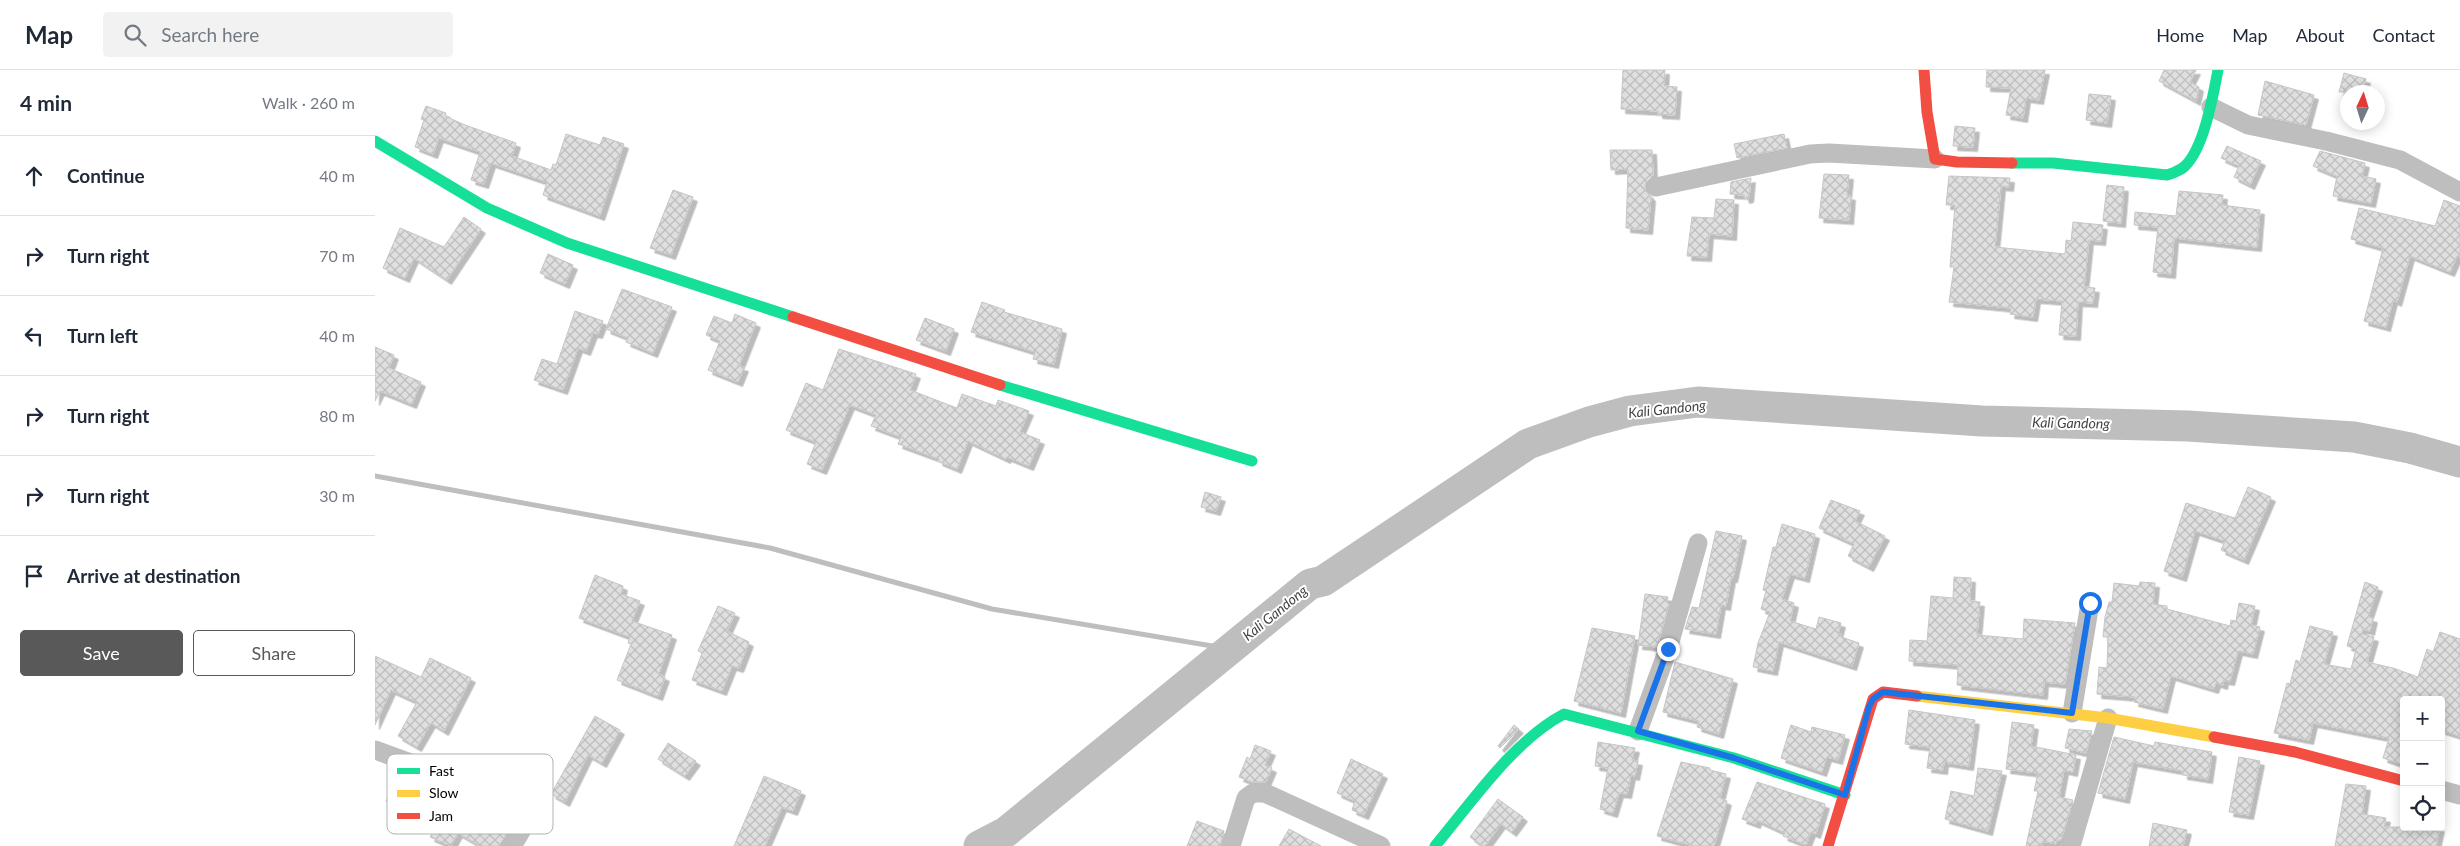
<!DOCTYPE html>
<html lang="en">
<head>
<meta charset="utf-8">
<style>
	body { margin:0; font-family:Lato,sans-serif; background:#f2f2f3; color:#1f2937 }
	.controls { position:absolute; right:15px; bottom:15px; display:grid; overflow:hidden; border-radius:5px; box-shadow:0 2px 12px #0003 }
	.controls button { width:45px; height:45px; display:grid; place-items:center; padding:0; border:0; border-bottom:1px solid #e0e1e3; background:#fff; color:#1f2937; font:25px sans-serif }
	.compass { position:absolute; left:1965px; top:15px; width:45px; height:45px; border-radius:50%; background:#fff; box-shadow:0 2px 12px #0003; rotate:4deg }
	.stop { position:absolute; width:15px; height:15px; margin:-11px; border:4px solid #1a73e8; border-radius:50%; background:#fff }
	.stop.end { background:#1a73e8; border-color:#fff; box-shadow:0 1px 5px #0008 }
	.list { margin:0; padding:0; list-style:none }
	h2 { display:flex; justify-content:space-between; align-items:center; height:65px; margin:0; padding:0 20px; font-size:21px }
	h2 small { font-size:16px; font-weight:400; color:#747a83 }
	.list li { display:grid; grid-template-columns:32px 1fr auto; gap:15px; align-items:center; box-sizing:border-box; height:80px; padding:0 20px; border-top:1px solid #e0e1e3 }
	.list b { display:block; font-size:19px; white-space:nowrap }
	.list em { font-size:16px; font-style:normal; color:#747a83 }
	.actions { display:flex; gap:10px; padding:15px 20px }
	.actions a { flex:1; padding:11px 0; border:1px solid #595959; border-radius:5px; text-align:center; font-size:18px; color:#595959 }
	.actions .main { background:#595959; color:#fff }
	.icon { flex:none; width:28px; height:28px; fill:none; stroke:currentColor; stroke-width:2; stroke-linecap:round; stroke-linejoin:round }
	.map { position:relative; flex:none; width:2085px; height:776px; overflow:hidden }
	header { display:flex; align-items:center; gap:30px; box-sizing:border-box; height:70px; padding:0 25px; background:#fff; border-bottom:1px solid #e0e1e3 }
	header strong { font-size:24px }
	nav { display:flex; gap:28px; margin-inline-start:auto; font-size:18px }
	.search { width:350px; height:45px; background:#f2f2f3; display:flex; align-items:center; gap:12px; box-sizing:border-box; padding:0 18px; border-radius:5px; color:#747a83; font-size:19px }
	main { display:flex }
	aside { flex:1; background:#fff }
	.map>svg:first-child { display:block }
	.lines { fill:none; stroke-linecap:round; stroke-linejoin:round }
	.stream { stroke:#bebebe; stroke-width:5 }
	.river { stroke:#bebebe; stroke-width:31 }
	.building { fill:url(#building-cross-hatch); stroke:#c6c6c6; filter:url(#shadow) }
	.street { stroke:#bebebe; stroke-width:19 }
	.fast { stroke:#16e098; stroke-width:11 }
	.slow { stroke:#ffcf43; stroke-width:11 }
	.jam { stroke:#f24e42; stroke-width:11 }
	.route { stroke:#1a73e8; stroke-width:6 }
	.labels { text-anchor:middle; stroke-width:4; stroke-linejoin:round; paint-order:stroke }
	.water-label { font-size:14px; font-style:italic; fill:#434343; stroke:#fff }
	.key { fill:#fff; stroke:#b2b2b2; stroke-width:1 }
	.key-label { font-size:14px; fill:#000 }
</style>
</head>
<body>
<header>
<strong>Map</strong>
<div class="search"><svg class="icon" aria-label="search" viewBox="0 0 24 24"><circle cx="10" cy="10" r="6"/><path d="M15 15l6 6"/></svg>Search here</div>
<nav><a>Home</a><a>Map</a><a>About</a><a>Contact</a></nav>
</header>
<main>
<aside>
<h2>4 min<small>Walk · 260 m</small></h2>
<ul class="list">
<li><svg class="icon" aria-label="ahead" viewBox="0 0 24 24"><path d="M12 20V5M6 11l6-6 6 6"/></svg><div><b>Continue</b></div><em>40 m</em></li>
<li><svg class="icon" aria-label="right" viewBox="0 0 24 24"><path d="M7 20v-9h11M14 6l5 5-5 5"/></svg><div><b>Turn right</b></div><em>70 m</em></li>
<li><svg class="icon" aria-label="left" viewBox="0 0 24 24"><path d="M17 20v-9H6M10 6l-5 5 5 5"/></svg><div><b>Turn left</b></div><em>40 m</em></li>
<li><svg class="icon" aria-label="right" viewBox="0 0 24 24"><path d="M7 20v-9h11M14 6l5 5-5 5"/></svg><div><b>Turn right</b></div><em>80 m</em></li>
<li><svg class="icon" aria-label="right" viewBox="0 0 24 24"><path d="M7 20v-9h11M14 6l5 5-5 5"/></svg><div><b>Turn right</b></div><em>30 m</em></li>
<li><svg class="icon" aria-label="arrive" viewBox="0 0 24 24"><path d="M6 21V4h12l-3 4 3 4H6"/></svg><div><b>Arrive at destination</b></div></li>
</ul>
<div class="actions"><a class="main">Save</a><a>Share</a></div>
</aside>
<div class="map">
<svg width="2085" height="776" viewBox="0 0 2085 776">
	<defs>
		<pattern id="building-cross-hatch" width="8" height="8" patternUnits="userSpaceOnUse" patternTransform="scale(1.25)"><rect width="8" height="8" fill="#dfdfdf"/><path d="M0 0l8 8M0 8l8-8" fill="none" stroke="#bebebe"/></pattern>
		<filter id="shadow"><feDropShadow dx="4.5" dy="4.5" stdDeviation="0" flood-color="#0004"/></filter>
	</defs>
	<rect width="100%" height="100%" fill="#fff"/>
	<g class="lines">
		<path class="stream" d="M0,406L395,478L617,539L855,579"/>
		<path class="river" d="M604,776L631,762L935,514L948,511L1153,374L1214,352L1255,341L1323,332L1607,351L1813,356L1979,367L2035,378L2085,392"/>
	</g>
	<path class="building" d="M1248,0H1290L1289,16L1302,17L1300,45L1283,44V41L1246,39Z
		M1612,0H1670L1664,30L1651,28L1648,48L1631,45L1636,18L1611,17Z
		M1789,0H1821L1815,12L1824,17L1821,31L1784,11Z
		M1969,3L1991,9L1987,22H1964Z
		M1890,11L1939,25L1931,55L1883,45Z
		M1714,24L1736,26L1732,53L1711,50Z
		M51,36L71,43L70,46L90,55L141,73L137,86L176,100L178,94L181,95L191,64L225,75L228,67L249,74L225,146L168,125L172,112L116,93L109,114L96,110L105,82L64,68L58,84L40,77L49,50L46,49Z
		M1580,56L1600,58L1598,77L1578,76Z
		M1409,64L1412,78L1362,88L1359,74Z
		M1852,76L1886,91L1875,115L1859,107L1864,96L1846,88Z
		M1235,80H1277L1278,106L1270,114V120L1276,127L1273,160L1251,158L1253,99L1236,100Z
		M1945,81L1990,93L1987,106L2001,109L1996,133L1958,126L1962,106L1938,96Z
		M1449,104L1474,105L1472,125L1476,126L1474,150L1444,148Z
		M1574,106L1635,108L1634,117L1626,116L1620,177L1690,184L1691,170L1696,171L1698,152L1728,155L1726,171L1714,170L1709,217L1720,218L1718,233L1703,232L1701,266L1684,265L1687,231L1661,229L1658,247L1635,244L1636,238L1574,232L1579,197H1575L1580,135H1571Z
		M1376,108L1374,128L1370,129L1369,125L1355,124L1356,112Z
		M1732,115L1749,117L1746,153L1728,151Z
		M298,120L318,127L296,185L275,178Z
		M1804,121L1848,125L1847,135L1885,140L1882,177L1799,168L1796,204L1778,202L1783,157L1759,155L1760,142L1801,146Z
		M1341,129L1359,130L1357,166L1334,164L1332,187L1312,186L1317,147L1339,148Z
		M2069,130L2085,136V187L2082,186L2075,202L2035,186L2022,232L2018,230L2011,257L1989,251L2008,178L1976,169L1984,138L2060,156Z
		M89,147L106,159L72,210L39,188L30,208L8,198L25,158L69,177Z
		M173,184L198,195L190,214L165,203Z
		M247,219L297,237L278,283L251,272L253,268L231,259Z
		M607,232L630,240L629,242L687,259L679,294L658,289L660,282L596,262Z
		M200,241L228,251L223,264L218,263L211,281L203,278L188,320L159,310L167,289L182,294Z
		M360,244L381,253L364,296L369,297L363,312L333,300L345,271L331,265L339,246L357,253Z
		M550,248L579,259L571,281L541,270Z
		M0,277L19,285L14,298L46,312L37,334L5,321L0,331Z
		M464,279L541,304L535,320L582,338L587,324L621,336L623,330L654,341L645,362L665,370L654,396L632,387L631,389L593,371L582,399L563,391L564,389L523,374L526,367L496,356L501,345L475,335L447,400L432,394L441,372L411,360L431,313L448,320Z
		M1873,417L1896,427L1869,490L1846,480L1850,471L1820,461L1807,507L1789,501L1811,433L1860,448Z
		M830,422L846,427L841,441L826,437Z
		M1456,430L1485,441L1480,451L1510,466L1494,497L1473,486L1479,474L1444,458Z
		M1407,454L1440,464L1430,508L1415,504L1407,529L1419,533L1415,551L1441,559L1444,547L1466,553L1463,564H1466V567L1484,573L1477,596L1404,572L1398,601L1378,597L1383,573L1395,542L1386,539L1391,521L1388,520L1398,477H1401Z
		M1341,461L1367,466L1358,508H1356L1351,536L1346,535L1341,564L1310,559L1317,537L1324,538Z
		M220,505L248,516L246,524L265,531L257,551L297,565L284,604L290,607L283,626L242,610L256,574L253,573L255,567L204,548Z
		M1579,507L1596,508L1595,531L1605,532L1602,565L1648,569L1649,549L1700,553L1690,614L1669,612L1668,625L1582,615L1583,595L1534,591L1535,570L1552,571L1556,526L1578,528Z
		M1765,512L1780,513L1778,534L1792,536V539L1855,556L1856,550L1861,551L1864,533L1880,536L1876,555L1885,557L1878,584L1863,581L1855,611L1849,610L1848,615L1841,613L1839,619L1796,606L1788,639L1759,632L1760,627L1722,624L1724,597L1732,598L1733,567H1728L1730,547L1734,532H1737L1739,513L1764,516Z
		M1990,512L2003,517L1993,547L1998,548L1995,561L1988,559L1987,564L1999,567L1992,592L2018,598L2043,607L2052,579L2058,582L2065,562L2085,569V666L2066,660V630H2029V695L2008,688L2014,668L1938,653L1934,670L1899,663L1912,613L1915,614L1921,590L1925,592L1935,556L1958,562L1949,594L1976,599L1981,579L1972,576Z
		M1270,524L1293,527L1292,533L1294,534L1282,577L1263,575Z
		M343,536L360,543L352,561L374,572L364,598L357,596L347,621L317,610L327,583L323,581Z
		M1217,558L1260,566L1246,643L1199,631Z
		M0,586L46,607L55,588L96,608L69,661L56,653L42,677L23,666L42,632L16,620L0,655Z
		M1300,592L1358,609L1344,664L1322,657L1324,651L1288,642Z
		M1534,640L1600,650L1594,696L1569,692L1568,700L1552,698L1555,677L1530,674Z
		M220,646L245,660L227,693L213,685L190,732L176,724Z
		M1637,652L1659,655L1656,676L1701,685L1698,702L1689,700L1684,727L1698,730L1686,770H1682L1681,774L1668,771L1667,776H1651L1663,721H1659L1663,703L1631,699Z
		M1139,655L1144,659L1125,678L1123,676Z
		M1416,655L1436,662L1437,657L1470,665L1463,690L1452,687L1447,702L1406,688Z
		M1694,659L1717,661L1711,683L1690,678Z
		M1739,667L1779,676L1780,672L1837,682L1833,709L1808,705V701L1758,692L1750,729L1723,723Z
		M1223,672L1260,678L1257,690L1263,691L1260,706L1256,705L1252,724L1244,723L1238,743L1225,739L1233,698L1220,696Z
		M293,673L321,691L310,706L283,689Z
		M880,675L896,681L890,695L897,698L891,712H877L864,707L872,687L875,689Z
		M1864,687L1885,691L1874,745L1854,742Z
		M976,689L1008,704L989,745L977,740L980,731L962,723Z
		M1306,692L1335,698V700L1351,704L1345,728L1352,731L1339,776H1319L1282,766Z
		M1603,698L1627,701L1613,761L1570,749L1576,721L1599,726Z
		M389,706L426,721L418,741L407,737L390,776H359Z
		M23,707L42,715L30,740L11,731Z
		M1382,712L1450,734L1441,764L1436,762L1431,775L1408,766L1410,763L1382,750L1381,754L1367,749Z
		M1971,714L1991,716L1987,744L2011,748L2009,757H2065L2061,776H1960Z
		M78,726L117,749L120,744L137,754L124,776H105L83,763L76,776L55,767Z
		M1123,729L1148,747L1137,762L1126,754L1110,776H1107L1095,767Z
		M822,751L849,761L845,776H812Z
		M1778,753L1812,760L1808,776H1774Z
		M914,759L946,776H904Z"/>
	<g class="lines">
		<path class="street" d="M1836,37L1873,55L1951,71L2025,90L2085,122
			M1281,117L1435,84L1454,83L1560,89
			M1697,643L1715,533
			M1263,661L1293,579L1323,473
			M0,680L148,734C158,748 144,764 137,776
			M2066,720L2085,725
			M856,776L871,728L878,723H890L1006,776
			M1696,776L1733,648"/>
		<path class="fast" d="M0,71L112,138L192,173L418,247
			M1637,93H1678L1792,105C1798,103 1805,101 1810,96C1829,78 1838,26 1843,0
			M625,315L877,391
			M1060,776C1097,732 1138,671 1189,644L1359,688L1470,725"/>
		<path class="slow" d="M1542,626L1733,648L1839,667"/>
		<path class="jam" d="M1549,0L1552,42L1560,89L1582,92L1637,93
			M418,247L625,315
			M1839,667L1920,682L2029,711
			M1453,776L1498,629L1508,622L1542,626"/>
	</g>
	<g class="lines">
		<path class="route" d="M1293,579L1263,661L1359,688L1470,725L1494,637L1498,629L1508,622L1697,643L1715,533"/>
	</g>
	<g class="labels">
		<g class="water-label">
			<text transform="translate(1292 339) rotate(-6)" y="5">Kali Gandong</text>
			<text transform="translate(1696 353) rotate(1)" y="5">Kali Gandong</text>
			<text transform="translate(900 543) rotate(-39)" y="5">Kali Gandong</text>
		</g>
	</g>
	<rect x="12" y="684" width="166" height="80" rx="8" class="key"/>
	<rect x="22" y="698" width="23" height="6" fill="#16e098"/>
	<rect x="22" y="720" width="23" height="7" fill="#ffcf43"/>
	<rect x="22" y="743" width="23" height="6" fill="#f24e42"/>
	<g class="key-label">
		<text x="54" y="706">Fast</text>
		<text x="54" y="728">Slow</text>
		<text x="54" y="751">Jam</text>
	</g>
</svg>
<div class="controls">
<button>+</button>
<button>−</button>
<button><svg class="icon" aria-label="locate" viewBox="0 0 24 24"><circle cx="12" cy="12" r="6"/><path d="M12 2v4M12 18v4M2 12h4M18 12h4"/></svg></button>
</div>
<svg class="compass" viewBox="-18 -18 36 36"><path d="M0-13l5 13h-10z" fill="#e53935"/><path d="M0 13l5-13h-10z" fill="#747a83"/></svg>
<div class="stop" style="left:1715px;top:533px"></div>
<div class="stop end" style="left:1293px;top:579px"></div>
</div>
</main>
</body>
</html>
